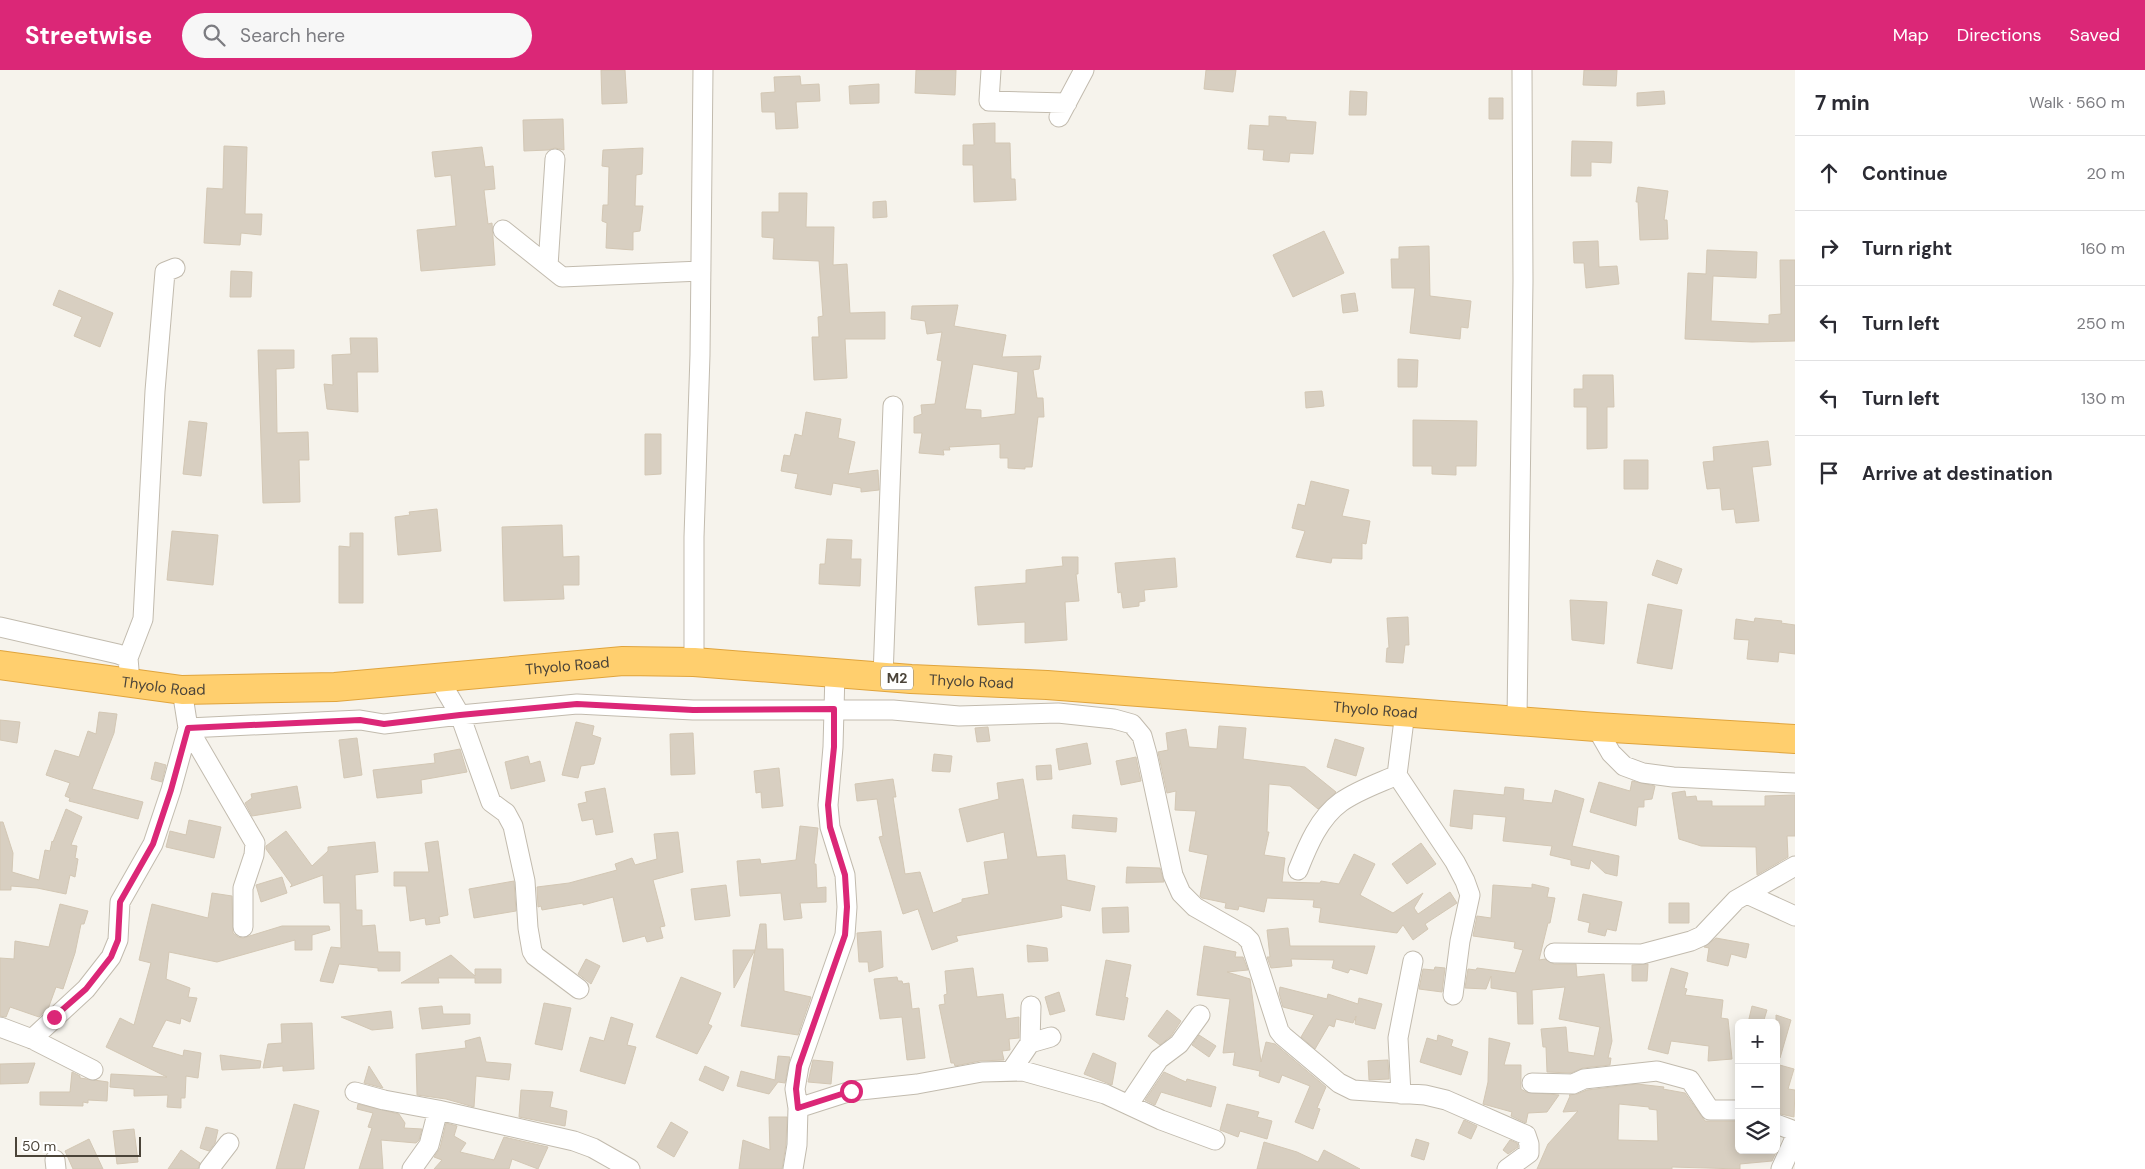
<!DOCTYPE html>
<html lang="en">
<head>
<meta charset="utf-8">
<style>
	body { margin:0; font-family:"DM Sans",sans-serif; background:#f7f7f7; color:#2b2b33 }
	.controls { position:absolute; right:15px; bottom:15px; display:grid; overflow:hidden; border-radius:8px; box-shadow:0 2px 12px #0003 }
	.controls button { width:45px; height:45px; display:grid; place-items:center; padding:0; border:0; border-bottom:1px solid #e1e1e2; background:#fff; color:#2b2b33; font:25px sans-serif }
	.scale { position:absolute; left:15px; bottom:12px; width:126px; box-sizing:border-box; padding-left:5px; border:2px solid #4b4439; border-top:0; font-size:14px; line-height:18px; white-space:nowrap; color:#4b4439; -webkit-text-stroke:4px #fff; paint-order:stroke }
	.stop { position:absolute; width:15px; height:15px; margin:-11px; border:4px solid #db2777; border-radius:50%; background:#fff }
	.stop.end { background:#db2777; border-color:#fff; box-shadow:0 1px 5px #0008 }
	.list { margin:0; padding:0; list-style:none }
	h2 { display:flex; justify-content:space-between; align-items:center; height:65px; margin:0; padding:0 20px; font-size:21px }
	h2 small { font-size:16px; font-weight:400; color:#7c7c81 }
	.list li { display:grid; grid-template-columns:32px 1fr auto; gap:15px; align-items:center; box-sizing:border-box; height:75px; padding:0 20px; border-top:1px solid #e1e1e2 }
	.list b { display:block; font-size:19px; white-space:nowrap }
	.list em { font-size:16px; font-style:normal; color:#7c7c81 }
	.icon { flex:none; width:28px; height:28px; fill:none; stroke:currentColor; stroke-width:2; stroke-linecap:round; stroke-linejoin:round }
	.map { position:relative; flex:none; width:1795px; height:1099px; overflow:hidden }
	header { display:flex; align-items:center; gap:30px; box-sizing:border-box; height:70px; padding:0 25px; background:#db2777; color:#fff }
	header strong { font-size:24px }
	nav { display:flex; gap:28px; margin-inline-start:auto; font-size:18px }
	.search { width:350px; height:45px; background:#f7f7f7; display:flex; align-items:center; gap:12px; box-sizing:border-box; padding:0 18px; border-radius:28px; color:#7c7c81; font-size:19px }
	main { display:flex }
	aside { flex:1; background:#fff }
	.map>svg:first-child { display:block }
	.building { fill:#d8cfc1; stroke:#d3c7b4; fill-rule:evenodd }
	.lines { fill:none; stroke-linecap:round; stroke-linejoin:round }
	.minor-casing { stroke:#c2bbae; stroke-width:21 }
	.highway-casing { stroke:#e0a43c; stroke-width:30 }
	.minor { stroke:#fff; stroke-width:19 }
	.highway { stroke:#ffcf6e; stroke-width:28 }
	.route { stroke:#db2777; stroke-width:6 }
	.labels { text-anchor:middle; stroke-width:4.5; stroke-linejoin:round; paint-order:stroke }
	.shield { fill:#fff; stroke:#817c74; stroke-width:1 }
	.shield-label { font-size:14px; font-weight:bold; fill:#4b4439 }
	.street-label { font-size:15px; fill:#4b4439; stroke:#fff }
</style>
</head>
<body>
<header>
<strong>Streetwise</strong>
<div class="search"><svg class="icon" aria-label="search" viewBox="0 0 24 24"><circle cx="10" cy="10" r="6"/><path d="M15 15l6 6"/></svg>Search here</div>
<nav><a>Map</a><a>Directions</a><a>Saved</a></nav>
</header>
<main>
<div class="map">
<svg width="1795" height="1099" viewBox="0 0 1795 1099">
	<rect width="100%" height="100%" fill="#f6f3ec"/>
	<path class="building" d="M601,0H625L627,33L602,34Z
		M916,0H956L955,25L915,23Z
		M1206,0H1236L1233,22L1204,19Z
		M1584,0H1617L1616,16L1583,15Z
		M800,6L801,15L819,14L820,31L796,32L798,58L776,59L775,42H762L761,23L775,22L774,7Z
		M879,14V33L850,34L849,16Z
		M1350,21L1367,22L1366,45H1349Z
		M1664,21L1665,34L1637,36V23Z
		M1489,28H1503V49H1489Z
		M1269,46L1286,47V50L1316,52L1313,84L1290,83L1289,92L1263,90L1264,80L1248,79L1250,55L1269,56Z
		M563,49L564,80L555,78L548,80L524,81L523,50Z
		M995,53V73H1010L1011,109H1015L1016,130L974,132L973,95H963V75H974L973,54Z
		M1572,71L1612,72L1611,93L1591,92V106H1571Z
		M224,76L247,77L245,144H262L261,165L241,163L240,175L204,173L207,118L223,119Z
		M482,77L485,97L493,96L495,119L484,120L488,154L492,153L495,195L421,201L417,160L456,156L451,105L435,107L432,82Z
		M643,78L642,104L636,105L635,136H643L640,161L633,162V180L606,178L607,153L602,151L603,135H608L609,97L602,96L603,80Z
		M1638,117L1668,121L1664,150H1667L1668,169L1640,170L1638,132H1636Z
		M779,123H807L806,157H834L833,195L847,194L850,243L885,242V269H845L847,308L814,310L812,267H819L818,247L823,246L819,191L773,189L774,168L762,167V142H779Z
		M886,131L887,147L873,148V132Z
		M1324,161L1344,203L1293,227L1273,185Z
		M1598,171L1599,197L1617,196L1619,214L1586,218L1584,193H1574L1573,172Z
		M1429,176L1430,226L1471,231L1468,258L1461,257L1460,269L1410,263L1415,218H1392L1391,189H1399V177Z
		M1707,180L1757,182L1756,208L1713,206L1711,251L1769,254V245L1781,244L1780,190H1795V271L1752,272L1685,269L1688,203L1706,204Z
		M231,201L252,202L251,227H230Z
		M59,220L113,243L100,277L74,266L82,247L53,235Z
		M1355,223L1358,241L1343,243L1341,225Z
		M958,235L954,256L1006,265L1002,287L1041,286L1039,299L1033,300L1037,328H1043L1044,347H1038L1032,397H1025V399L1008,398V388H1000V374L949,377L950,380H943L944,385L919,383L922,363H914V347L922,344L921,335L935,334L942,291L937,290L942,262L927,264L925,251L911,249L912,236ZM973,294L1018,302L1015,344L981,348V340L965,339Z
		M350,268H377L378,302H357L358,342L327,339L324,314L333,315L332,285L351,284Z
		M258,280H294V298L276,299L277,363L308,362L309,390H299L300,432L263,433Z
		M1398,289L1418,290L1417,317H1398Z
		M1583,305H1613L1614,337H1607V378L1587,379V337H1574V319H1583Z
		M1322,321L1324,336L1306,338L1305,322Z
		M806,342L841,349L838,368L855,372L848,404L878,400L879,420L861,422V418L833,413L831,425L795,418L798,404L781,401L784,385L790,386L795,364L802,366Z
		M1413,350L1477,351L1476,396H1456V405L1432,404V396H1413Z
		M189,351L207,353L201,406L183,404Z
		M645,364H661V404L645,405Z
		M1768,371L1771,395L1752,397L1759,451L1736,453L1734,439L1722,440L1720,418L1707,419L1703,392L1714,391L1713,377Z
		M1624,390H1648V419H1624Z
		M1311,411L1349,420L1342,446L1370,451L1366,474L1362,473V489L1332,488L1331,493L1296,487L1305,461L1292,458L1298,434L1305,436Z
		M437,439L441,481L398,485L395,447L410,445L409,442Z
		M562,455L563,487L579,486V515H563L564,529L504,531L502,457Z
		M172,461L218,465L213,515L167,510Z
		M350,463H363V533H339V476L350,477Z
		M827,469L852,470L851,489H861L860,516L819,514L820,494H825Z
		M1062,487H1078V504H1076L1079,531L1065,532L1067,570L1025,573V552L978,555L975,517L1026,513V500L1063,496Z
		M1175,488L1177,517L1144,520L1145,531L1139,532V536L1123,538L1121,522L1118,523L1115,493Z
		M1657,490L1682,499L1677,514L1652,505Z
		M1570,530L1607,532L1604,574L1572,570Z
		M1648,534L1682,540L1672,599L1637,593Z
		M1408,547L1409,575H1405L1403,593L1386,592L1387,578H1389L1387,548Z
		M1755,548L1782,551L1781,553L1795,555V584L1779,582L1778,592L1747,589L1749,570L1734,569L1736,549L1754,552Z
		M99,642L117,644L114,663L92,719L143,732L138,749L69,731L70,728L65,726L70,713L46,705L55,680L79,687L88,661L96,664Z
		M0,650L20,652L17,673L0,670Z
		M576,652L594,656L592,665L601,668L594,694L581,696L578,708L562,705Z
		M1219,656L1246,658L1243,689L1305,697L1336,722L1318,739L1290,716L1269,714L1267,762H1269L1264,785L1285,788L1282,812L1320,813L1321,811L1339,814L1354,784L1375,794L1360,825L1393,843L1423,823L1414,838L1418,844L1450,822L1457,833L1425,854L1428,859L1413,870L1403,855L1397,863L1319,852L1321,838L1313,837L1314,830L1267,828L1264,842L1239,836L1238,840L1225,838L1226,833L1202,828L1200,826L1208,785L1189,781L1196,741L1175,740L1176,721L1167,723L1158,682L1168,680L1166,663L1186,659L1189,677L1217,679Z
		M988,657L990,671L977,672L975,658Z
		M693,663L695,704L671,705L670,664Z
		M357,668L362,705L344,708L339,670Z
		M1335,669L1364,678L1356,706L1327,697Z
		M1087,673L1091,694L1059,700L1056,679Z
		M460,679L467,702L421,710L422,723L377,728L373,700L435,693L434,684Z
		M934,684L952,686L950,702L932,701Z
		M528,686L530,694L540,691L545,711L511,719L505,692Z
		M1136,687L1141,711L1121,715L1116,691Z
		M155,692L166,695L162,712L151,709Z
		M1051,695L1052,709L1037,710L1036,696Z
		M779,698L783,736L762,738L761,722L756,723L754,701Z
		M893,709L896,727H893L905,804L920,802L933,843L962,832V829L989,824L984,792L1008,789L1004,762L967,772L959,739L999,729L997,713L1023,709L1037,787L1065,785L1067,810L1095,816L1090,841L1061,835L1062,847L1059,848L956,866L958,871L932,880L918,839L903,844L879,767L883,766L877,729L857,731L855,714Z
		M1632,711L1655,716L1652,729L1644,730V737H1638L1636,756L1590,742L1599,712L1630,721Z
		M297,716L301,738L252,746L245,733L252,728L251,724Z
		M1505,717L1524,719L1523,730L1552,733L1555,720L1584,729L1572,776L1619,786L1617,806L1605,803L1591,790L1589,799L1571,795V790L1550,785L1552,776L1503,771L1506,747L1473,744L1472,759L1450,756L1454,720L1504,725Z
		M605,718L613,762L596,765L593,749L582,751L578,734L587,732L585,722Z
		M1685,721L1686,727L1696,726L1697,731H1712V736H1765V726L1795,725V766H1787L1788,787L1757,805L1756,777L1701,776L1679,769L1672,723Z
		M66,739L82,747L71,775L77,776L75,788L78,789L75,807L70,805L66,824L37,818L11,816V820H0V752H3L13,783L12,802L39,810L45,780L50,781L52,771L53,772Z
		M1073,745L1117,748L1116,762L1072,758Z
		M189,750L221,757L214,788L166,777L170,761L186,765Z
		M800,756L818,758L814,794H816L817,818L826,817V832L800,833L802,848L784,850L781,823L740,826L737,791L760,789L761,794L796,790Z
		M286,761L312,796L328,781V777L375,772L378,802L355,805L356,840H362V856L375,855L378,882H400V901H378V898L339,894L333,913L320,911L331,877L341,878L340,833H324L323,805L290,817L292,815L266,779V776Z
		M678,762L683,802L653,810L665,856L660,857L663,868L647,872L645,866L623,872L613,827L583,835V833L542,840L541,836L538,837L537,817L569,813L617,800L615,794L632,788L635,795L657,789L654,764Z
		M438,771L448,845L439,847L440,853L426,855L425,848L410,851L406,816H394V802H429L425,773Z
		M1421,773L1436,794L1407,814L1392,794Z
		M1127,797L1160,798L1164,812L1126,813Z
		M282,807L287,823L261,832L256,815Z
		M514,811L516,841L474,848L469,819Z
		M1532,814L1549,818L1547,827L1555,828L1550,853H1548L1539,890L1545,889L1554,894H1576L1577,907L1604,904L1612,971L1608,988H1611L1610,995L1583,998L1571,1003L1547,1002L1546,977H1543L1541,959L1566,957L1568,982L1594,986L1600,957L1559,949L1565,917L1532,920L1533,954H1518L1517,922L1491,918V906L1486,919L1465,918L1468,899L1476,900L1477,898L1515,903L1523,880L1514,878L1515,872L1473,866L1477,846L1491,848L1493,815L1532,818Z
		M726,815L730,846L695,850L691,819Z
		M212,823L232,826L233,863L238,867L243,868L282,856H329L330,860L312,865V880H295V870L217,892L169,882L166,909L190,918L188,927L197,928L190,952L181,948L180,954L166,950L152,977L183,986L184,980L201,983L198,1008L186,1006L185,1028H181V1038L167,1037L168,1025L134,1026V1019L110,1017L111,1004L167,1007L106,977L120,948L134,955L151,893L139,890L152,834L208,848Z
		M1583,824L1622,832L1616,861L1607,859L1605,866L1588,862L1590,853L1578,850Z
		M1669,833H1689V853H1669Z
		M60,834L88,841L84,854H81L75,883L63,919L56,917L48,939L39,947L10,937L6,947L0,946V888L14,889L15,871L49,877Z
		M1128,837L1129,862L1103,863L1102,838Z
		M760,854H766L767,879H783L784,921L811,927L798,965L741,956L755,880L734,918L733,880H755Z
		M1288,858L1290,876H1375L1367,904L1350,899L1348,903L1332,898L1334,890L1291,889L1292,896L1271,898L1267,887H1270L1267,860Z
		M881,861L883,897L869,902L868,892H859L857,863Z
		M1716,868L1749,874L1746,888L1731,884L1728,896L1707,891L1709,878L1704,877Z
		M1027,875L1047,878L1048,891L1028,892Z
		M1204,876L1236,882L1235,887H1243L1248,900L1227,902L1250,909L1261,992L1266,972L1275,974L1326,1017L1317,1038L1320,1039L1313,1059L1295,1052L1310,1016L1282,1005L1279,1013L1259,1006L1260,1001L1233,995L1235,982L1223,983L1230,929L1197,925Z
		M451,885L475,906V899H501V913H475V908H438L439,913H401Z
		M586,889L600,896L591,914L578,904Z
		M1106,890L1131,895L1125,927L1128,928L1124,950L1096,945Z
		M1648,894L1647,911H1632V895Z
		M1435,897L1445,898L1442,922L1419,919L1423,899L1434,900Z
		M973,898L977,927L1003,924L1006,949L1019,947V968L1009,969L1010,980L1002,981L1004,990L980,991L955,996L954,993H951L939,935L945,934L944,925L947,924L945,901Z
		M1671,898L1688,903L1684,918L1687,919L1685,925L1723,930L1721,948L1728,949L1732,989L1708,991L1709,976L1671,971L1668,984L1648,979Z
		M681,907L721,923L708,954L712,956L697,984L656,967Z
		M897,907L898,911H902L903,914L909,913L912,939L919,938L925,988L907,990L902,947L880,949L874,909Z
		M1280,917L1327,929L1328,924L1358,934L1359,928L1382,934L1375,959L1355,954L1356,946L1353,953L1336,949L1334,957L1329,955L1315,979L1301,967L1314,945L1283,937L1279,923Z
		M1059,922L1065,941L1050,945L1045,927Z
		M544,933L571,938L562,980L535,974Z
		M442,936L443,944H470V954L422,959L419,938Z
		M1752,936L1767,940L1763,953H1748Z
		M1167,940L1181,951L1171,966L1160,975L1148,966Z
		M391,941L393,958L372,960L341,947Z
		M1776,945L1791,950L1780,988H1776Z
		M611,947L633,954L627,975L636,977L625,1014L580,1001L590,967L604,971Z
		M312,953L314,999L283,1001V996L263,998L268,974L282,973L281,954Z
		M1199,965L1216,976L1209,987L1192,975Z
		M1438,965L1453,970L1451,976L1468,982L1461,1005L1420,992L1427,968L1437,971Z
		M480,967L486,992L511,994L509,1010L476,1006L474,1037L446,1029L417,1025L416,984L466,978L465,971Z
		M1489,968L1510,973L1504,995H1521V1019L1526,1022L1559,1025L1547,1042L1528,1043L1526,1053L1511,1046L1512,1042L1483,1034L1488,1012Z
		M1093,983L1116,993L1112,1015L1084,1004Z
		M220,985L261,991L260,998L222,1000Z
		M778,986L790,987L785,1013L778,1012L769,1024L737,1016L741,1001L775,1010Z
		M813,990L833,992L831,1014L808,1012Z
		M1388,990L1389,1009L1369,1010L1368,991Z
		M35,993L28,1013L0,1014V994Z
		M1776,994L1794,999L1788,1019L1795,1020L1794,1047L1776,1043Z
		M369,996L383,1018L364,1013Z
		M705,996L729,1007L723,1021L699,1010Z
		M72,1002L80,1006V1008L108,1012L107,1031L88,1030V1033L83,1032V1036L40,1035V1022H70Z
		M1164,1002L1186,1012L1187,1009L1216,1017L1211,1037L1161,1022L1155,1035L1145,1030Z
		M1637,1014L1664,1017L1663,1019L1685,1023L1705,1051H1739V1080H1777L1772,1091L1740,1094V1099L1672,1097V1099H1537L1548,1074L1578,1041L1563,1042L1570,1026L1569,1025L1577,1024L1587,1020ZM1619,1034L1649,1037V1039L1657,1040L1658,1071L1618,1070Z
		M521,1020L553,1022L550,1037L567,1041L565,1056L519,1047Z
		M294,1034L319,1041L304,1099H276Z
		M358,1034L399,1044L405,1053L404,1058L422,1059L419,1070L416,1073L381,1070L383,1099H359L372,1058L368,1057L373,1043L357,1039Z
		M1227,1034L1259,1042L1257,1047L1272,1051L1267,1069L1240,1061L1238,1067L1220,1060Z
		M769,1047H787L786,1074L782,1099H739L743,1070L770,1080Z
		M1464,1050L1477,1056L1471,1069L1458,1063Z
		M671,1052L688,1062L674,1087L657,1077Z
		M446,1053L457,1056L454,1066L466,1073L460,1082L494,1090L504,1067L548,1077L538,1099L512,1089L509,1099H434L442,1090L434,1087L440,1078Z
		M206,1057L218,1060L215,1073L209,1081L200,1078Z
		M134,1059L138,1092L117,1094L113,1061Z
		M89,1069L103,1099H73L65,1081Z
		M1416,1069L1429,1073L1424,1090L1411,1086Z
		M1510,1070L1517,1073L1518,1077L1508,1084L1503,1080Z
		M1264,1072L1297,1082L1318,1092L1324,1080L1360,1099H1257Z
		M181,1080L200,1093L198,1099H168Z"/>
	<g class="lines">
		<g class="minor-casing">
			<path id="minor" d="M991,0L989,31L1067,33
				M1059,47L1084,0
				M503,160L562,207L701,201
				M548,196L555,89
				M0,557L118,584L128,588L129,600
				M128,588L143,549L155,321L165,202L175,198
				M694,592V467L700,285L703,0
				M883,607L893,336
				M439,609L460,645L491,732L506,743L513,756L525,811L528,858L532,881L535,886L579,919
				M182,620L188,658L255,773L254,785L243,818V857
				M1405,642L1397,705L1455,792L1465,811L1470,825L1460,871L1453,925
				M1517,649L1523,211L1522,0
				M1596,657L1611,683L1624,696L1643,703L1673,707L1795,713
				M188,658L360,650L384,654L460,645L577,634L693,640H893L959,646L1058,643L1114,649L1132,654L1142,666L1147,684L1173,805L1181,823L1195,837L1244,865L1250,871L1279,961L1283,966L1339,1013L1353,1020L1425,1025L1446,1030L1526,1065L1529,1074V1083L1507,1099
				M1298,800C1308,775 1319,748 1341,732C1358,720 1379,713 1397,705
				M1747,824L1795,846
				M1554,883L1642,884L1691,871L1702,866L1736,830L1795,796
				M0,957L32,969L93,1000
				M32,969L86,919L111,887L118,870L120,832L153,774L171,720L188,658
				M1030,973L1051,967
				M1011,1001L1030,973L1031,936
				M1532,1013L1573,1014L1584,1009L1657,1001L1690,1010L1710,1040H1739
				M355,1022L384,1030L438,1040L429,1075L412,1099
				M1401,1024L1398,968L1413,891
				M1129,1034L1159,989L1179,974L1200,945
				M798,1038L851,1021L917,1014L982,1002L1023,1001L1105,1024L1161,1050L1215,1070
				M438,1040L574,1071L593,1078L630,1099
				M1776,1054L1795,1061
				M55,1090L56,1099
				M209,1099L229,1073
				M793,1099L797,1075L798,1038L795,1019L799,996L845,865L847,837L845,805L830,757L828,735L833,677L835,602
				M1781,1099L1795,1068"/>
		</g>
		<g class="highway-casing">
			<g id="highway">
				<path id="s1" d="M0,595L182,620L335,617L623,591L694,592L911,609L1047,615L1596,657L1795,669"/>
			</g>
		</g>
		<use href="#minor" class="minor"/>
		<use href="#highway" class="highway"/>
	</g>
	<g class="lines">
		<path class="route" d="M54,947L86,919L111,887L118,870L120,832L153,774L171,720L188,658L360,650L384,654L460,645L577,634L693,640L834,639V677L828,735L830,757L845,805L847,837L845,865L799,996L796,1019L798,1038L851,1021"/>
	</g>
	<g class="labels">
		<rect class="shield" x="881" y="596.5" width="32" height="23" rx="4"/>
		<g class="shield-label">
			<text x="897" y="613">M2</text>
		</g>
		<g class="street-label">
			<text dy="5" stroke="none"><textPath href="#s1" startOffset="570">Thyolo Road</textPath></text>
			<text dy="5" stroke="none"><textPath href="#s1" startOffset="975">Thyolo Road</textPath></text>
			<text dy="5" stroke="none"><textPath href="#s1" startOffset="165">Thyolo Road</textPath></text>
			<text dy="5" stroke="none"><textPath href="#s1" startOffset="1380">Thyolo Road</textPath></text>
		</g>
	</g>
</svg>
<div class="controls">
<button>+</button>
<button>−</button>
<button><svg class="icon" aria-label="layers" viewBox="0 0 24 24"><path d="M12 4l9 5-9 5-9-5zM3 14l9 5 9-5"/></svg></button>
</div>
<div class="scale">50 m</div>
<div class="stop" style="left:851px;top:1021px"></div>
<div class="stop end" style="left:54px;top:947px"></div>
</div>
<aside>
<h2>7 min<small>Walk · 560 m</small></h2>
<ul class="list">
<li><svg class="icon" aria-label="ahead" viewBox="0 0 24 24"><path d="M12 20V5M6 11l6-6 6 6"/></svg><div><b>Continue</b></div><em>20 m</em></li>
<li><svg class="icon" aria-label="right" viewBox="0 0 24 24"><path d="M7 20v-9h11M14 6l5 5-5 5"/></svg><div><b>Turn right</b></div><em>160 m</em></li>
<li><svg class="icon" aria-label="left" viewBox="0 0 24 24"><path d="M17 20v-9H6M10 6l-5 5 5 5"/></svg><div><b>Turn left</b></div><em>250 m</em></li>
<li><svg class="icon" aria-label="left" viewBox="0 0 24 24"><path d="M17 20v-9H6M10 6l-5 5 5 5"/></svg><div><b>Turn left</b></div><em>130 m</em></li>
<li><svg class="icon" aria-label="arrive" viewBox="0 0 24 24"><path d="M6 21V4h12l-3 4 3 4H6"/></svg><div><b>Arrive at destination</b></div></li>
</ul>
</aside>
</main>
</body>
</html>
